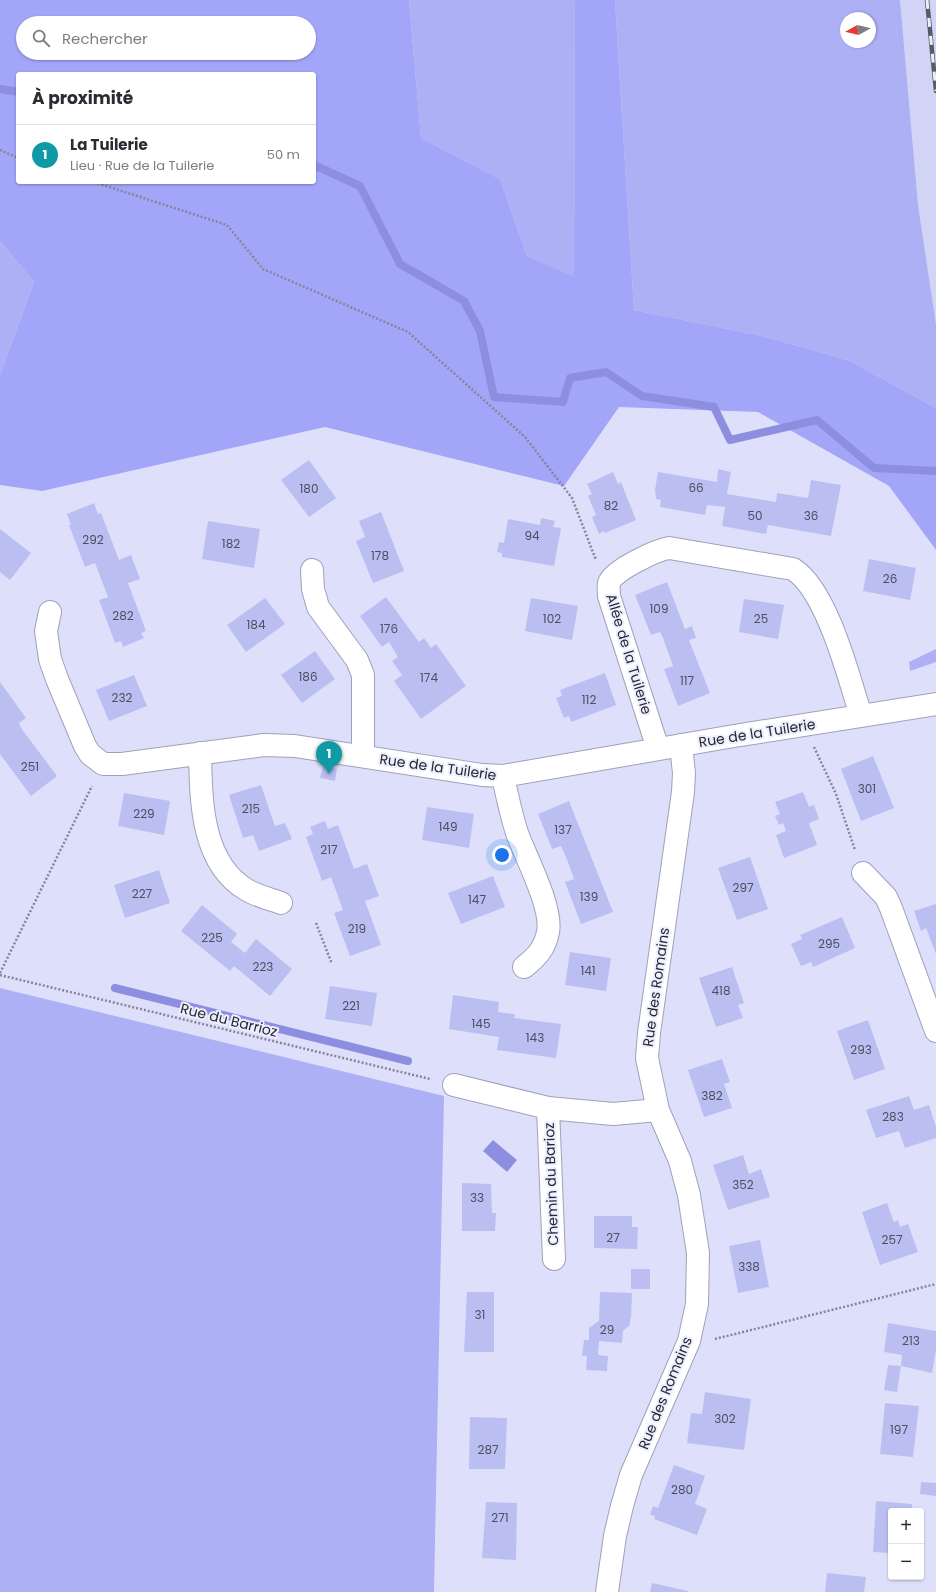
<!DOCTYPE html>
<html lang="fr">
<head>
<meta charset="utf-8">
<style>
	body { margin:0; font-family:Poppins,sans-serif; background:#f7f7f7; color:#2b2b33 }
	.controls { position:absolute; right:12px; bottom:12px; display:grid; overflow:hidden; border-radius:4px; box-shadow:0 1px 3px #0004 }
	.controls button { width:36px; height:36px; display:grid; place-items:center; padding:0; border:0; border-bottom:1px solid #e1e1e2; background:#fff; color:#2b2b33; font:20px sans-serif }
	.compass { position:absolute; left:840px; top:12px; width:36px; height:36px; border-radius:50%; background:#fff; box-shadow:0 1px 3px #0004; rotate:262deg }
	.you { position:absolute; left:502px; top:855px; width:14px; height:14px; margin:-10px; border:3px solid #fff; border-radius:50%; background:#1a73e8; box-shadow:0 0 0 6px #1a73e833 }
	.badge { display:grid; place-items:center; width:26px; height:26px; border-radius:50%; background:#111827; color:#fff; font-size:13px; font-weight:700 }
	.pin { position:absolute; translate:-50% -33px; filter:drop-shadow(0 1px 2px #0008) }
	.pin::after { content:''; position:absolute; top:21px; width:14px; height:12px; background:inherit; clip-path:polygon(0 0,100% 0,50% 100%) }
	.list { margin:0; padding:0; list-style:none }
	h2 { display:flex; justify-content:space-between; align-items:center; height:52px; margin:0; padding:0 16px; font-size:17px }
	h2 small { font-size:13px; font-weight:400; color:#7c7c81 }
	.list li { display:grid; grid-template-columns:26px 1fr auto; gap:12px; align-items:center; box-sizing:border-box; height:60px; padding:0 16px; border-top:1px solid #e1e1e2 }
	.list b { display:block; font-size:15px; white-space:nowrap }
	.list p { margin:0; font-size:13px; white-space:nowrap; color:#7c7c81 }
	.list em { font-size:13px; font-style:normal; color:#7c7c81 }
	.icon { flex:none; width:22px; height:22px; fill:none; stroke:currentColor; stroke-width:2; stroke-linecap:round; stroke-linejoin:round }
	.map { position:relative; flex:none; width:936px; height:1592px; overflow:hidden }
	.search { position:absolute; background:#fff; box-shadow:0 1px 3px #0004; left:16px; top:16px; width:300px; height:44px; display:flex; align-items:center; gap:10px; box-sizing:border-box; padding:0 14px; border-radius:22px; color:#7c7c81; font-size:15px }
	.panel { position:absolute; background:#fff; box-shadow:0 1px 3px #0004; left:16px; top:72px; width:300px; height:112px; border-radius:4px }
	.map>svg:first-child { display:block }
	.built { fill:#d2d4f5 }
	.green { fill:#adb0f5; fill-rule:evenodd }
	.forest { fill:#a3a5f8; fill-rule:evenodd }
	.water { fill:#8d8edf }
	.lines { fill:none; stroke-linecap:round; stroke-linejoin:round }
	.stream { stroke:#8d8edf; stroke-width:8 }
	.building { fill:#bbbef1 }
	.minor-casing { stroke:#9fa1ba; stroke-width:24 }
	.path { stroke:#848698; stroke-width:2.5; stroke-dasharray:2 2; stroke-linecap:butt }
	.minor { stroke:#fff; stroke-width:22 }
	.rail-casing { stroke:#585a67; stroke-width:4.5 }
	.rail { stroke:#edeefe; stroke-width:3; stroke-dasharray:9; stroke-linecap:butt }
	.labels { text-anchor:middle; stroke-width:4; stroke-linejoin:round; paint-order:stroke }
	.number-label { font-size:12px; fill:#4c4e61 }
	.street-label { font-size:14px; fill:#272831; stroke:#edeefe }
</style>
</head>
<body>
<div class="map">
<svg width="936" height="1592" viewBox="0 0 936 1592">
	<rect width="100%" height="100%" fill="#dee0fb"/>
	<path class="built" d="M900,0H936V324L918,205Z"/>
	<path class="green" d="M409,0H575L574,278L527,256L500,179L421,138Z
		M615,0H900L918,205L936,324V408L848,360L762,336L634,310ZM846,18H870V42H846Z
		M0,241L34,282L0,375Z
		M936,649V662L910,671L909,662Z
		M0,988L444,1096L434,1592H0Z"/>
	<path class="forest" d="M0,0H409L421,138L500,179L527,256L574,277L575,0H615L634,310L762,336L848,360L936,408V550L889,486L758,412L619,407L564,486L325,427L42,491L0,485V375L34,282L0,241ZM23,23H309V53H23ZM18,74H314V182H18Z"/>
	<path class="water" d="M493,1140L517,1160L507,1172L483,1151Z"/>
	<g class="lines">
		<path class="stream" d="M0,89L18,92
			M314,165L360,186L400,264L464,301L480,331L494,397L563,402L570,378L606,372L642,396L714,407L730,440L817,420L874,468L936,471
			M115,988L408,1061"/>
	</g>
	<path class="building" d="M309,460L336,498L309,517L281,480Z
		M718,469L731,472L727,494L776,502L777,493L808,498L811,480L841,485L831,536L768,525L766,534L722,526L725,507L707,505L705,515L660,507L661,500L656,499L655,490L658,472L717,482Z
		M613,472L618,484L621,482L636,520L605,533L604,531L599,534L592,517L596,515L588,496L592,494L587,484Z
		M94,503L98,514L101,513L119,560L131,555L140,579L128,583L146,631L141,633L144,638L123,647L121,641L115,643L99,600L108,597L95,563L85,567L69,525H71L67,514Z
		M381,512L404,571L373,583L356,541L365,537L359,521Z
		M541,518L555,521L553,527L561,528L554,566L502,557V553L497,552L499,542L504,543L508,519L540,525Z
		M208,521L260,529L254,568L202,559Z
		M0,529L31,553L10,580L0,572Z
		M869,559L916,568L910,600L863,591Z
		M667,582L685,629L692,626L696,638L689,640L710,693L678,706L664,669L673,666L663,638L660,632L651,635L635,595Z
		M386,597L419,642L424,638L431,648L436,644L466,686L421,719L394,681L402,675L392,661L398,657L389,642L382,647L360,616Z
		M265,598L285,624L246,652L227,625Z
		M531,598L578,606L572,640L525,631Z
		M744,599L784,605L778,639L739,632Z
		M315,651L335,679L302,703L281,675Z
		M605,673L616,705L571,722L569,716L564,718L556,698L562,696L560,690Z
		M134,675L147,706L109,721L96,690Z
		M0,682L26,718L19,723L21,728L57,776L31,796L0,754Z
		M873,756L894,808L861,821L841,769Z
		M323,766L337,769L335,781L320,778Z
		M261,785L275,826L285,823L292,839L259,851L253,835L243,838L229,795Z
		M803,792L809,807L814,805L819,819L809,823L817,845L784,858L776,835L786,831L783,823L779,825L775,816L780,814L775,802Z
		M124,793L170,801L164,835L118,826Z
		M569,801L613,912L581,924L565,882L574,879L568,862L561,846L552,849L538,814Z
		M427,807L474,814L469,848L422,840Z
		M325,821L328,829L338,825L354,869L367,864L379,896L365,901L381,945L350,956L334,913L343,910L331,877L322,881L306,837L313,834L310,827Z
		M750,857L768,909L737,920L718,868Z
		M159,870L170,903L125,918L114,885Z
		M493,876L505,907L461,924L448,893Z
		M936,904V954L926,928L921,931L914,911Z
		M202,905L237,934L231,942L245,953L256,939L292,969L270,996L234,966L230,971L181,931Z
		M842,917L855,948L813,967L811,962L801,966L791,944L802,939L800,935Z
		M570,952L611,958L606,991L565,985Z
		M732,967L744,1003L738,1005L743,1018L716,1027L699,978Z
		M330,986L377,993L372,1026L325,1019Z
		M453,995L499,1002L498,1012L515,1014L514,1018L561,1024L556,1058L497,1050L499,1037L449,1029Z
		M868,1020L885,1069L854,1080L837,1031Z
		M722,1059L730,1082L724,1084L732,1108L704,1117L688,1070Z
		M909,1096L914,1110L929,1105L936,1127V1138L905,1148L899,1131L876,1138L866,1110Z
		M743,1155L749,1174L761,1169L770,1197L728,1210L713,1165Z
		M462,1183L491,1184L492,1213H496L495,1231H462Z
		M887,1203L894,1222L898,1220L900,1227L908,1224L918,1252L880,1265L862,1212Z
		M594,1216H632V1227H638L637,1249L594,1248Z
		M760,1240L769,1287L738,1293L729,1246Z
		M631,1269H650V1289H631Z
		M467,1292H494V1352H464Z
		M600,1292L632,1293L631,1319H630V1325L623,1331L622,1343L599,1341L598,1355L608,1356L607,1371L586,1370L587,1356H582L584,1340H589V1328L599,1321Z
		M888,1323L936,1331V1350L932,1373L901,1366L902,1355L884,1352Z
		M888,1365L901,1366L897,1392L884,1390Z
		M705,1392L751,1399L744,1450L687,1443L691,1413L702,1414Z
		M885,1403L919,1406L913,1457L880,1454Z
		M470,1417L507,1418L505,1469H469Z
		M674,1465L705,1476L695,1504L707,1509L697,1535L654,1519L655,1516L650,1515L653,1506L658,1508Z
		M921,1482L936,1483V1496L920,1494Z
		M876,1501L912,1504V1511H891V1553L873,1552Z
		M486,1502L517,1503L516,1560L482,1558Z
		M827,1573L866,1577L864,1592H825Z
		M652,1583L688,1591V1592H650Z"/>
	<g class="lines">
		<g class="minor-casing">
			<path id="minor" d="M312,570L313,589L318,607L357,660L363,675V755
				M50,612L46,631L50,659L57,679L85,746L90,754L103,764H122L264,745L295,746L482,775L503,776L734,736L936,704
				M658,749L609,596C609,592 608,587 609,583C613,570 657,550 669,548L793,569C827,590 849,678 861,716
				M200,753C201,800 201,863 247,890C257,896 270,899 281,903
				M503,776C507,796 511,814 517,833C526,858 553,908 548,932C545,948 537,957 524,967
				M863,873L886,897L891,908L936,1031
				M454,1085L548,1108L613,1114L658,1110
				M548,1108L554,1259
				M607,1592L615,1536L622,1506L631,1475L689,1341L697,1304L698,1253L689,1195L680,1161L658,1110L647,1058L649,1033L683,792L684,773L681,745"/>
		</g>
		<path class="path" d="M0,150L18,158
			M94,182L227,225L263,269L408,332L525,437L572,498L596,560
			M814,747L836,794L855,850
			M316,923L332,964
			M0,973L92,786
			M0,975L430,1079
			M715,1339L936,1284"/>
		<use href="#minor" class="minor"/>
		<g class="rail-casing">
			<path id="rail" d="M927,0L936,91"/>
		</g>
		<use href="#rail" class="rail"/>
	</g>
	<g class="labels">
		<g class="number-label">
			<text x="696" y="492">66</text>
			<text x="309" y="493">180</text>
			<text x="611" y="510">82</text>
			<text x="755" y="520">50</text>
			<text x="811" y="520">36</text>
			<text x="532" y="540">94</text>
			<text x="93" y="544">292</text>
			<text x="231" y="548">182</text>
			<text x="380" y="560">178</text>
			<text x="890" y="583">26</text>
			<text x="659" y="613">109</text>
			<text x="123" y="620">282</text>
			<text x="552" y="623">102</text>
			<text x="761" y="623">25</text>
			<text x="256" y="629">184</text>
			<text x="389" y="633">176</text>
			<text x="308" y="681">186</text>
			<text x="429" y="682">174</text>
			<text x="687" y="685">117</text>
			<text x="122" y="702">232</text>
			<text x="589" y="704">112</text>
			<text x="30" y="771">251</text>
			<text x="867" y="793">301</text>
			<text x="251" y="813">215</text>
			<text x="144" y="818">229</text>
			<text x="448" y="831">149</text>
			<text x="563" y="834">137</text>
			<text x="329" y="854">217</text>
			<text x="743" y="892">297</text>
			<text x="142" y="898">227</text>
			<text x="589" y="901">139</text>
			<text x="477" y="904">147</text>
			<text x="357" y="933">219</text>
			<text x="212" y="942">225</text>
			<text x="829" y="948">295</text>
			<text x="263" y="971">223</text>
			<text x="588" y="975">141</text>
			<text x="721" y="995">418</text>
			<text x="351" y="1010">221</text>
			<text x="481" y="1028">145</text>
			<text x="535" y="1042">143</text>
			<text x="861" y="1054">293</text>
			<text x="712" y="1100">382</text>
			<text x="893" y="1121">283</text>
			<text x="743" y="1189">352</text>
			<text x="477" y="1202">33</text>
			<text x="613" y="1242">27</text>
			<text x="892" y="1244">257</text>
			<text x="749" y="1271">338</text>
			<text x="480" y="1319">31</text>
			<text x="607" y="1334">29</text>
			<text x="911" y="1345">213</text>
			<text x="725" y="1423">302</text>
			<text x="899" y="1434">197</text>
			<text x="488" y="1454">287</text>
			<text x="682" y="1494">280</text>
			<text x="500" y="1522">271</text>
		</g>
		<g class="street-label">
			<text transform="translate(629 654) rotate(73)" y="5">Allée de la Tuilerie</text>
			<text transform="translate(757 733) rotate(-9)" y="5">Rue de la Tuilerie</text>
			<text transform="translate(438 767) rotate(8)" y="5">Rue de la Tuilerie</text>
			<text transform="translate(656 987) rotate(-82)" y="5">Rue des Romains</text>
			<text transform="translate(229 1020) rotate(14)" y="5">Rue du Barrioz</text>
			<text transform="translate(551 1184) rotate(-92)" y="5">Chemin du Barioz</text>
			<text transform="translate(665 1393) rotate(-68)" y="5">Rue des Romains</text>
		</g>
	</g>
</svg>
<div class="controls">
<button>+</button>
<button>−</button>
</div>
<svg class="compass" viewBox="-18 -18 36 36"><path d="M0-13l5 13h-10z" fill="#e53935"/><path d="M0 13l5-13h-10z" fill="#7c7c81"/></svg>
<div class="you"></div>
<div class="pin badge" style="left:329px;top:774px;background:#0f9aa8">1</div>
<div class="search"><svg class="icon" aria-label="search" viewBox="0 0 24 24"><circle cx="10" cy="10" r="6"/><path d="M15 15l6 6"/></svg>Rechercher</div>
<section class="panel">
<h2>À proximité<small></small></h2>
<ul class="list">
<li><span class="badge" style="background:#0f9aa8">1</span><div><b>La Tuilerie</b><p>Lieu · Rue de la Tuilerie</p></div><em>50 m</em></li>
</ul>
</section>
</div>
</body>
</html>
